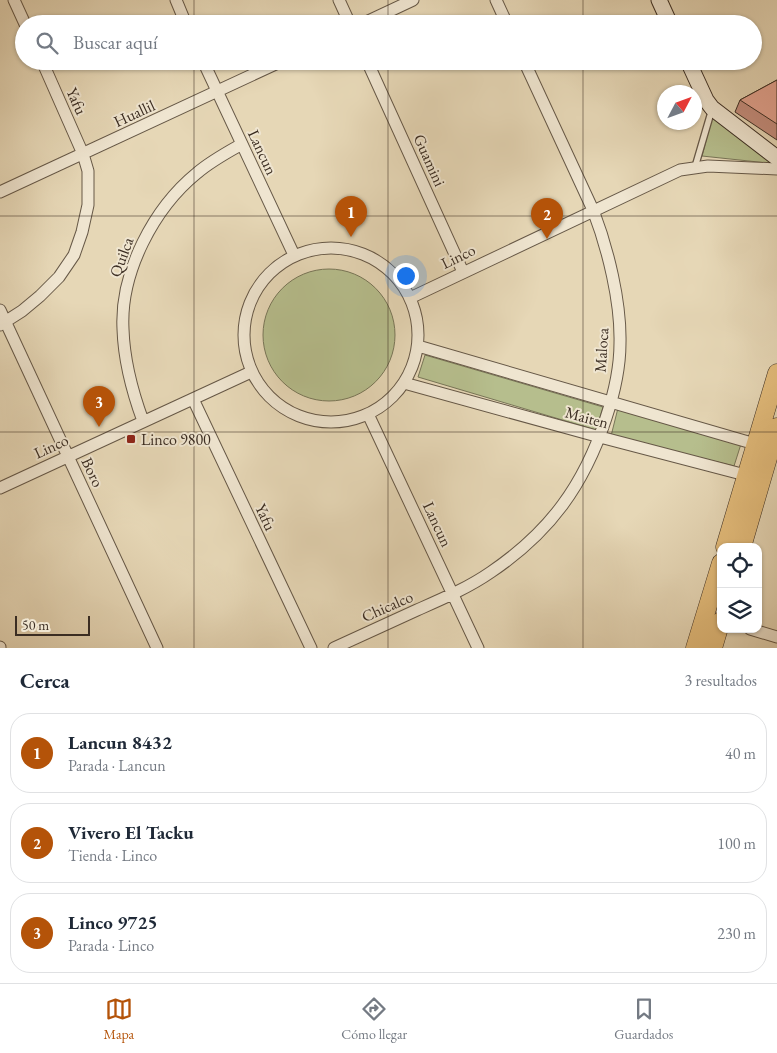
<!DOCTYPE html>
<html lang="es">
<head>
<meta charset="utf-8">
<style>
	body { margin:0; font-family:"EB Garamond",serif; background:#f6f6f7; color:#1f2937 }
	.controls { position:absolute; right:15px; bottom:15px; display:grid; overflow:hidden; border-radius:10px; box-shadow:0 1px 4px #0004 }
	.controls button { width:45px; height:45px; display:grid; place-items:center; padding:0; border:0; border-bottom:1px solid #e0e1e3; background:#fff; color:#1f2937; font:25px sans-serif }
	.compass { position:absolute; left:657px; top:85px; width:45px; height:45px; border-radius:50%; background:#fff; box-shadow:0 1px 4px #0004; rotate:49deg }
	.scale { position:absolute; left:15px; bottom:12px; width:75px; box-sizing:border-box; padding-left:5px; border:2px solid #3b2d22; border-top:0; font-size:14px; line-height:18px; white-space:nowrap; color:#3b2d22; -webkit-text-stroke:4px #efe5d0; paint-order:stroke }
	.you { position:absolute; left:405px; top:275px; width:18px; height:18px; margin:-12px; border:4px solid #fff; border-radius:50%; background:#1a73e8; box-shadow:0 0 0 8px #1a73e833 }
	.badge { display:grid; place-items:center; width:32px; height:32px; border-radius:50%; background:#b45309; color:#fff; font-size:16px; font-weight:700 }
	.pin { position:absolute; translate:-50% -41px; filter:drop-shadow(0 1px 2px #0008) }
	.pin::after { content:''; position:absolute; top:26px; width:18px; height:15px; background:inherit; clip-path:polygon(0 0,100% 0,50% 100%) }
	.list { margin:0; padding:0; list-style:none }
	h2 { display:flex; justify-content:space-between; align-items:center; height:65px; margin:0; padding:0 20px; font-size:21px }
	h2 small { font-size:16px; font-weight:400; color:#747a83 }
	.list li { display:grid; grid-template-columns:32px 1fr auto; gap:15px; align-items:center; box-sizing:border-box; height:80px; margin:0 10px 10px; padding:0 10px; border:1px solid #e0e1e3; border-radius:20px }
	.list b { display:block; font-size:19px; white-space:nowrap }
	.list p { margin:0; font-size:16px; white-space:nowrap; color:#747a83 }
	.list em { font-size:16px; font-style:normal; color:#747a83 }
	.icon { flex:none; width:28px; height:28px; fill:none; stroke:currentColor; stroke-width:2; stroke-linecap:round; stroke-linejoin:round }
	.map { position:relative; flex:none; width:777px; height:648px; overflow:hidden }
	.search { position:absolute; background:#fff; box-shadow:0 1px 4px #0004; left:15px; right:15px; top:15px; height:55px; display:flex; align-items:center; gap:12px; box-sizing:border-box; padding:0 18px; border-radius:28px; color:#747a83; font-size:19px }
	.sheet { height:335px; background:#fff }
	nav { display:flex; justify-content:space-around; align-items:center; box-sizing:border-box; height:70px; border-top:1px solid #e0e1e3; background:#fff; font-size:14px; color:#747a83 }
	nav a { display:grid; justify-items:center; gap:2px }
	nav .on { color:#b45309 }
	.map>svg:first-child { display:block }
	.green { fill:#b6be8d; stroke:#787658 }
	.lines { fill:none; stroke-linecap:round; stroke-linejoin:round }
	.lane-casing { stroke:#665847; stroke-width:8 }
	.street-casing { stroke:#665847; stroke-width:13 }
	.secondary-casing { stroke:#3b2d22; stroke-width:17 }
	.primary-casing { stroke:#3b2d22; stroke-width:19 }
	.lane { stroke:#efe5d0; stroke-width:5.5 }
	.street { stroke:#efe5d0; stroke-width:11 }
	.secondary { stroke:#efe5d0; stroke-width:15 }
	.primary { stroke:#e3bc7b; stroke-width:18 }
	.wall { fill:#c58d7d; stroke:#3b2d22 }
	.building { fill:#e5a491; stroke:#3b2d22 }
	.grid { fill:none; stroke:#3b2d22; stroke-width:1; stroke-opacity:0.55 }
	.poi-dot { fill:#8f2418; stroke:#efe5d0; stroke-width:2 }
	.labels { text-anchor:middle; stroke-width:4; stroke-linejoin:round; paint-order:stroke }
	.street-label { font-size:16px; fill:#3b2d22; stroke:#efe5d0 }
	.poi-label { font-size:16px; fill:#3b2d22; stroke:#efe5d0; text-anchor:start }
</style>
</head>
<body>
<div class="map">
<svg width="777" height="648" viewBox="0 0 777 648">
	<rect width="100%" height="100%" fill="#e6d7b6"/>
	<filter id="stains"><feTurbulence type="fractalNoise" baseFrequency=".004" numOctaves="4"/><feColorMatrix values="0 0 0 0 .2 0 0 0 0 .09 0 0 0 0 .02 0 0 0 .5 -.17"/></filter>
	<radialGradient id="worn" r=".72"><stop offset=".6" stop-color="#630" stop-opacity="0"/><stop offset="1" stop-color="#630" stop-opacity=".3"/></radialGradient>
	<path class="green" d="M714,110L777,164L702,156Z
		M263 335a66 66 0 1 1 132 0a66 66 0 1 1-132 0Z
		M425,355L603,407L596,430L418,377Z
		M618,408L741,444L734,466L611,436Z"/>
	<g class="lines">
		<g class="lane-casing">
			<path id="lane" d="M695,167L712,109"/>
		</g>
		<g class="street-casing">
			<path id="street" d="M14,0L25,24
				M176,0L186,24
				M339,0L350,24
				M496,0L507,24
				M362,24L413,0
				M203,61L294,255
				M367,61L463,272
				M0,192L282,61
				M244 335a87 87 0 1 1 174 0a87 87 0 1 1-174 0Z
				M410,298L680,170L708,166L777,169
				M0,310L157,648
				M0,325L22,311L40,296L59,277L74,255L82,232L88,205V171L83,154L42,61
				M418,346L762,446
				M404,383L600,437L753,477
				M193,399L311,648
				M368,414L478,648
				M143,421C132,391 124,362 123,329C120,272 154,208 197,173C211,161 226,153 242,144
				M0,488L251,372
				M750,629L777,637
				M0,647V648
				M334,648C362,635 389,623 417,610C442,599 468,588 491,572C550,532 584,485 606,418C614,394 620,368 620,343C621,302 608,249 593,210L524,61"/>
		</g>
		<g class="secondary-casing">
			<path id="secondary" d="M659,0L670,24
				M688,61L706,100L712,108L777,158"/>
		</g>
		<g class="primary-casing">
			<path id="primary" d="M725,547L777,373
				M742,547L777,427
				M695,648L721,563
				M713,648L721,621"/>
		</g>
		<use href="#lane" class="lane"/>
		<use href="#street" class="street"/>
		<use href="#secondary" class="secondary"/>
		<use href="#primary" class="primary"/>
	</g>
	<path class="wall" d="M777,80V140L735,112L740,100Z"/>
	<path class="building" d="M777,80V124L740,100Z"/>
	<path class="grid" d="M194,0V24M388,0V24M583,0V24M194,61V648M388,61V648M583,61V648M0,216H777M0,432H777"/>
	<rect class="poi-dot" x="126" y="434" width="10" height="10" rx="2.5"/>
	<g class="labels">
		<g class="street-label">
			<text transform="translate(77 101) rotate(66)" y="6">Yafu</text>
			<text transform="translate(134 113) rotate(-25)" y="6">Huallil</text>
			<text transform="translate(263 152) rotate(65)" y="6">Lancun</text>
			<text transform="translate(430 160) rotate(66)" y="6">Guamini</text>
			<text transform="translate(458 256) rotate(-26)" y="6">Linco</text>
			<text transform="translate(121 257) rotate(-70)" y="6">Quilca</text>
			<text transform="translate(601 350) rotate(-86)" y="6">Maloca</text>
			<text transform="translate(587 417) rotate(15)" y="6">Maiten</text>
			<text transform="translate(51 446) rotate(-25)" y="6">Linco</text>
			<text transform="translate(93 472) rotate(65)" y="6">Boro</text>
			<text transform="translate(266 517) rotate(65)" y="6">Yafu</text>
			<text transform="translate(438 524) rotate(65)" y="6">Lancun</text>
			<text transform="translate(387 606) rotate(-24)" y="6">Chicalco</text>
		</g>
		<g class="poi-label">
			<text x="141" y="445">Linco 9800</text>
		</g>
	</g>
	<rect width="100%" height="100%" filter="url(#stains)"/>
	<rect width="100%" height="100%" fill="url(#worn)"/>
</svg>
<div class="controls">
<button><svg class="icon" aria-label="locate" viewBox="0 0 24 24"><circle cx="12" cy="12" r="6"/><path d="M12 2v4M12 18v4M2 12h4M18 12h4"/></svg></button>
<button><svg class="icon" aria-label="layers" viewBox="0 0 24 24"><path d="M12 4l9 5-9 5-9-5zM3 14l9 5 9-5"/></svg></button>
</div>
<svg class="compass" viewBox="-18 -18 36 36"><path d="M0-13l5 13h-10z" fill="#e53935"/><path d="M0 13l5-13h-10z" fill="#747a83"/></svg>
<div class="scale">50 m</div>
<div class="you"></div>
<div class="pin badge" style="left:351px;top:237px">1</div>
<div class="pin badge" style="left:547px;top:239px">2</div>
<div class="pin badge" style="left:99px;top:427px">3</div>
<div class="search"><svg class="icon" aria-label="search" viewBox="0 0 24 24"><circle cx="10" cy="10" r="6"/><path d="M15 15l6 6"/></svg>Buscar aquí</div>
</div>
<section class="sheet">
<h2>Cerca<small>3 resultados</small></h2>
<ul class="list">
<li><span class="badge">1</span><div><b>Lancun 8432</b><p>Parada · Lancun</p></div><em>40 m</em></li>
<li><span class="badge">2</span><div><b>Vivero El Tacku</b><p>Tienda · Linco</p></div><em>100 m</em></li>
<li><span class="badge">3</span><div><b>Linco 9725</b><p>Parada · Linco</p></div><em>230 m</em></li>
</ul>
</section>
<nav>
<a class="on"><svg class="icon" aria-label="map" viewBox="0 0 24 24"><path d="M3 6l6-2 6 2 6-2v14l-6 2-6-2-6 2zM9 4v14M15 6v14"/></svg>Mapa</a>
<a><svg class="icon" aria-label="directions" viewBox="0 0 24 24"><path d="M12 3l9 9-9 9-9-9zM9 14v-3h6M13 9l2 2-2 2"/></svg>Cómo llegar</a>
<a><svg class="icon" aria-label="saved" viewBox="0 0 24 24"><path d="M7 4h10v16l-5-4-5 4z"/></svg>Guardados</a>
</nav>
</body>
</html>
